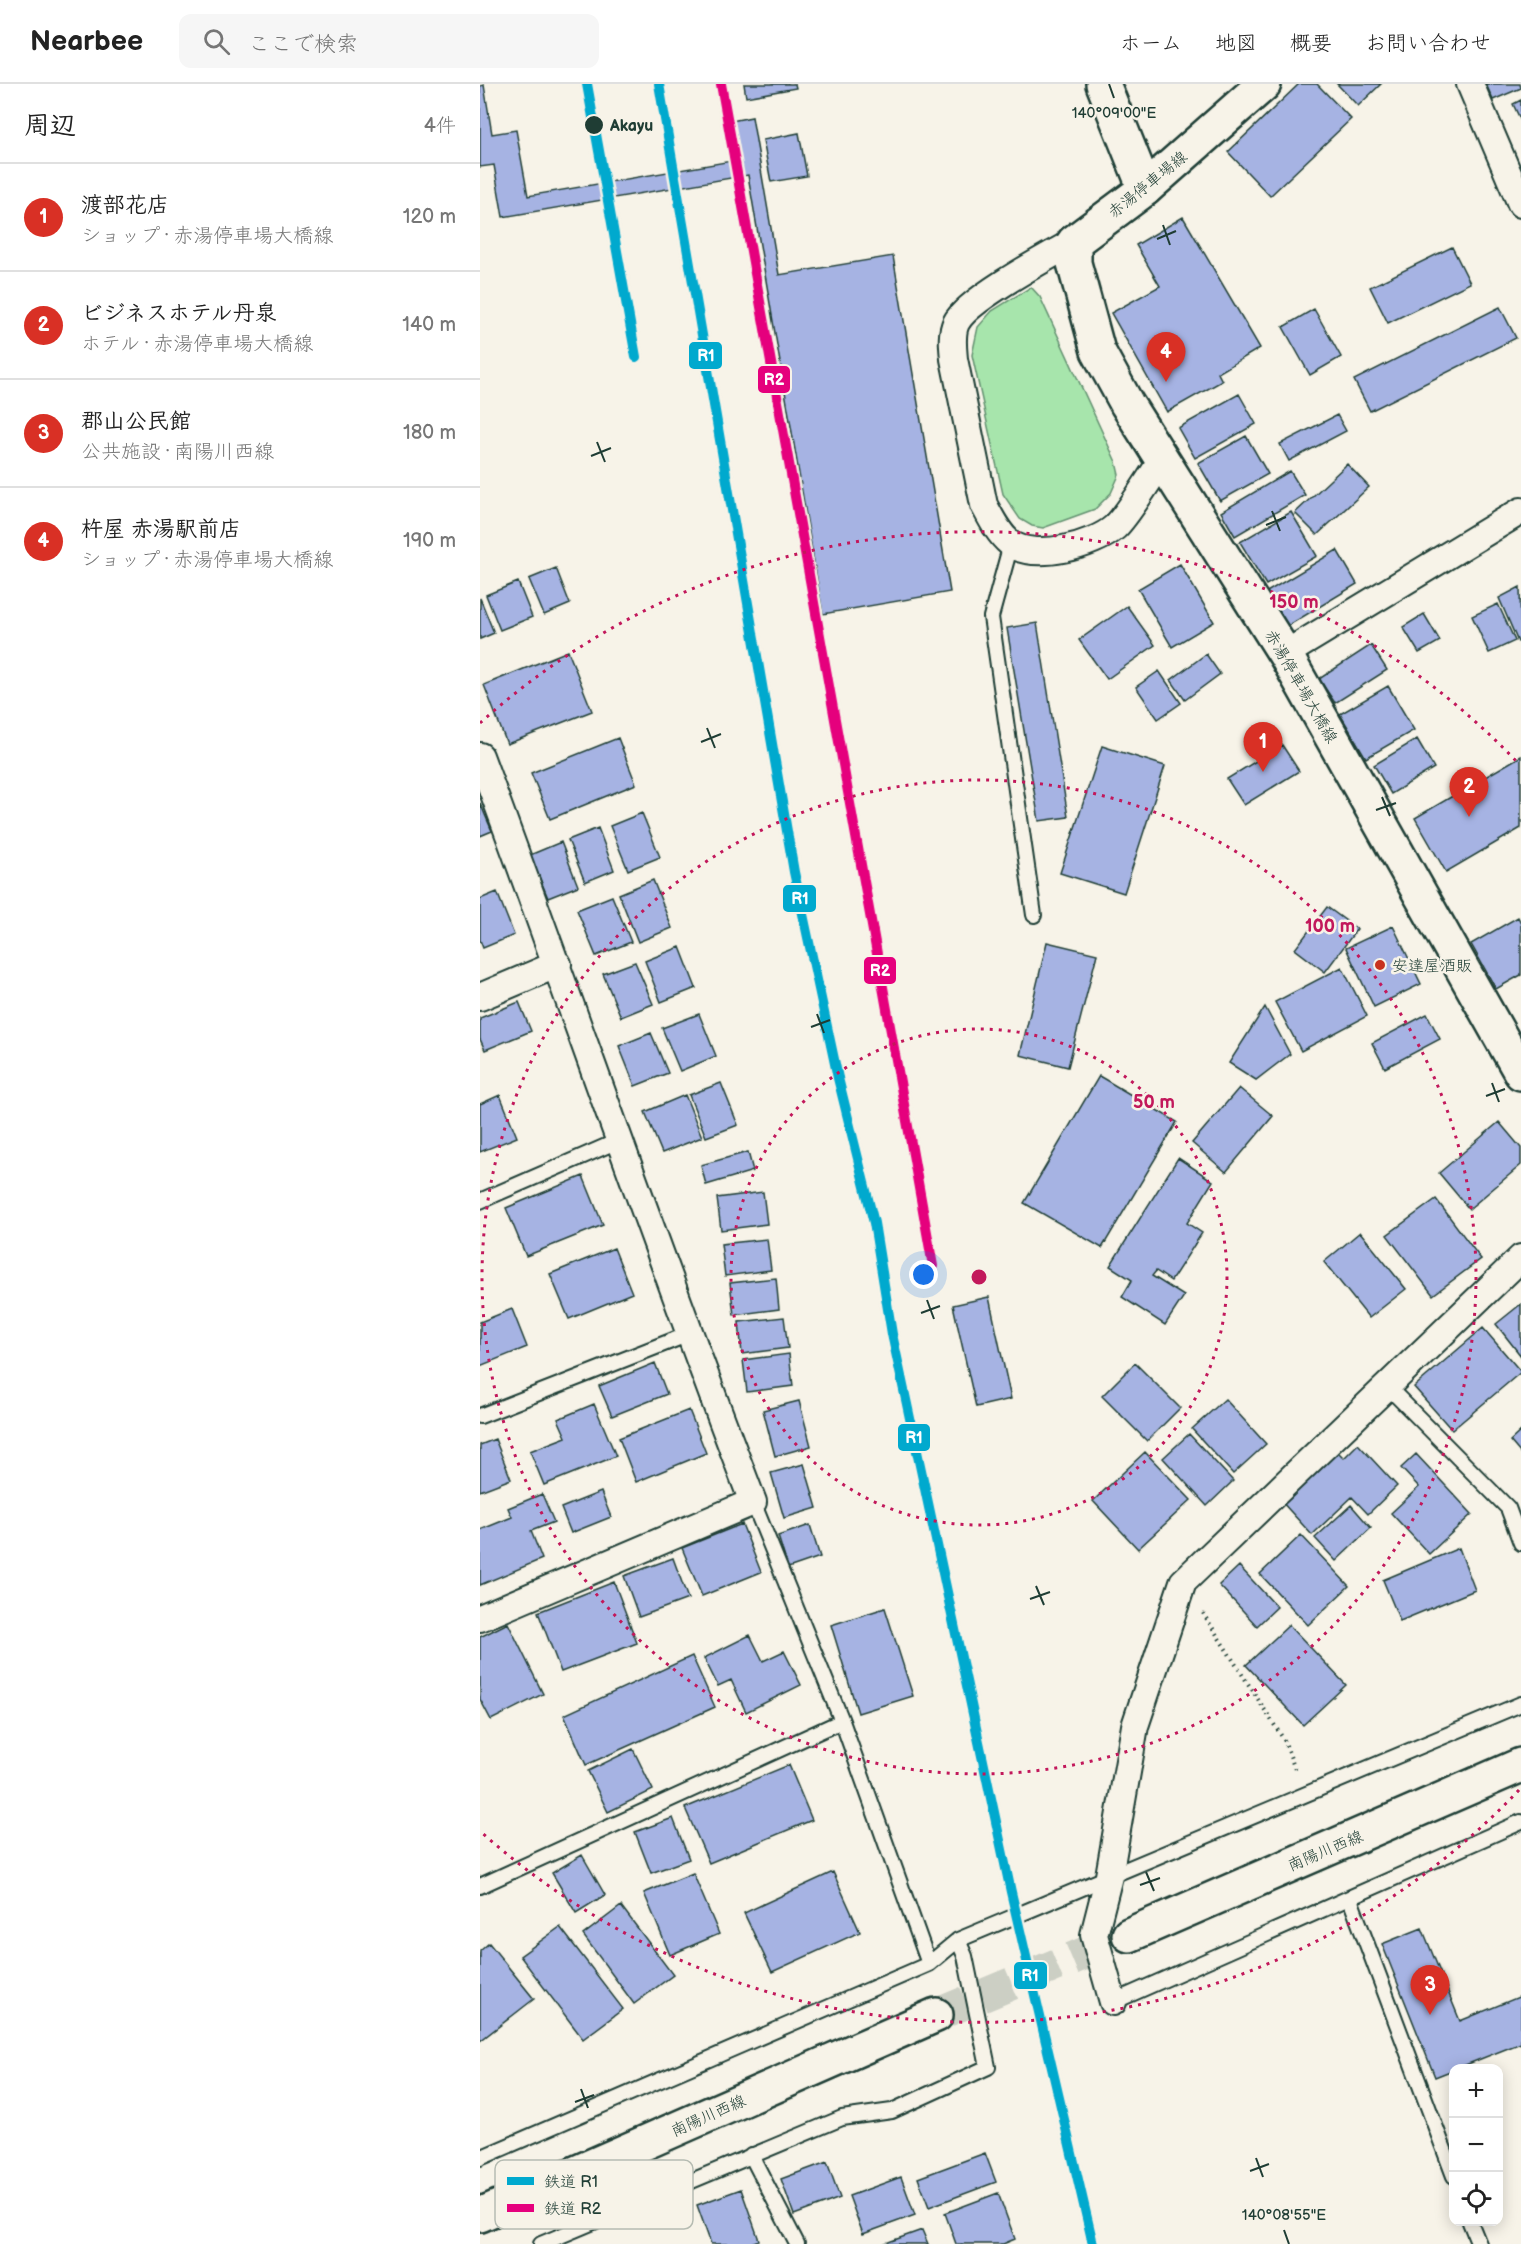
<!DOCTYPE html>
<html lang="ja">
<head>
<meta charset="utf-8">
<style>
	body { margin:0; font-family:"Balsamiq Sans","Klee One",sans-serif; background:#f6f6f6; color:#222 }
	.controls { position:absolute; right:18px; bottom:18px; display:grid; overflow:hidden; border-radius:12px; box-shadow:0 3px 15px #0003 }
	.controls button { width:54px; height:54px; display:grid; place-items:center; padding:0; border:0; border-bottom:2px solid #e0e0e0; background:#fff; color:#222; font:30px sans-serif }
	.you { position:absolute; left:444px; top:1191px; width:21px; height:21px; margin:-15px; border:4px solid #fff; border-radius:50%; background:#1a73e8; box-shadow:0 0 0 9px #1a73e833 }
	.badge { display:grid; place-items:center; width:39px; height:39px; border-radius:50%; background:#d93025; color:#fff; font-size:20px; font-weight:700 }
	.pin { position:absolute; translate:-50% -50px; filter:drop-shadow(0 2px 3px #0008) }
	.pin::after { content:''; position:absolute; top:32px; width:21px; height:18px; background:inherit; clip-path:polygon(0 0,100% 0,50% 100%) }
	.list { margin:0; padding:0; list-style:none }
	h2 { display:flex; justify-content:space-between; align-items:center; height:78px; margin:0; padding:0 24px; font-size:26px }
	h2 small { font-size:20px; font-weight:400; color:#767676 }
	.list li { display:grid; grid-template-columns:39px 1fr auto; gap:18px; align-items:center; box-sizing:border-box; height:108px; padding:0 24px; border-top:2px solid #e0e0e0 }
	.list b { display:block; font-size:22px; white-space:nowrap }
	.list p { margin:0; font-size:20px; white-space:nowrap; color:#767676 }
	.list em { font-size:20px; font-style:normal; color:#767676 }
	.icon { flex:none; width:33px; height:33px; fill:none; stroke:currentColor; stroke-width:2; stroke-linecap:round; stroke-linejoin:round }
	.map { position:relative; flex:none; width:1041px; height:2160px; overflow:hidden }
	header { display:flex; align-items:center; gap:36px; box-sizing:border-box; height:84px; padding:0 30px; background:#fff; border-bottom:2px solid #e0e0e0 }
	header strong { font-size:28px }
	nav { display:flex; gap:33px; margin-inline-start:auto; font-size:21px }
	.search { width:420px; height:54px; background:#f6f6f6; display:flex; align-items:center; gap:15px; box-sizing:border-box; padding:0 21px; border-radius:12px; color:#767676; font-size:22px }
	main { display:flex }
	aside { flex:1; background:#fff }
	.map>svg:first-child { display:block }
	.green { fill:#a7e5ac; stroke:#639170; stroke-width:1.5 }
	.building { fill:#a6b3e3; stroke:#1f3d34; stroke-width:1.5 }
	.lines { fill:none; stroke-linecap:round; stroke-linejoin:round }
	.secondary-tunnel { stroke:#cccfc4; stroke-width:33; stroke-dasharray:33 16; stroke-linecap:butt }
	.service-casing { stroke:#1f3d34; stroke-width:18 }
	.minor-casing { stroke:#1f3d34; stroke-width:30 }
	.tertiary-casing { stroke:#1f3d34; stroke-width:38 }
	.secondary-casing { stroke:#1f3d34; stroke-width:38 }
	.path { stroke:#1f3d34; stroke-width:4; stroke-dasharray:1.5 4.5; stroke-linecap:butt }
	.service { stroke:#f7f3e8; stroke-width:14 }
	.minor { stroke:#f7f3e8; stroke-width:26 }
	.tertiary { stroke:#f7f3e8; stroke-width:33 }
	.secondary { stroke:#f7f3e8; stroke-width:33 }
	.rail-casing { stroke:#1f3d34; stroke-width:7 }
	.rail { stroke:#f7f3e8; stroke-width:4.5; stroke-dasharray:14; stroke-linecap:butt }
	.rail-1-casing { stroke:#f7f3e8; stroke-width:15 }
	.rail-2-casing { stroke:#f7f3e8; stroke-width:15 }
	.rail-1 { stroke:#00a9ce; stroke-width:10 }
	.rail-2 { stroke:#e5007d; stroke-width:10 }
	.ticks { fill:none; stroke:#1f3d34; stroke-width:2 }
	.ring { fill:none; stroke:#c2185b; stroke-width:3; stroke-dasharray:3 6 }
	.stop-dot { fill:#1f3d34; stroke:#f7f3e8; stroke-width:2 }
	.poi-dot { fill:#c8321e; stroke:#f7f3e8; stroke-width:2 }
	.labels { text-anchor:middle; stroke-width:5; stroke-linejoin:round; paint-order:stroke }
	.stop-label { font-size:16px; font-weight:bold; fill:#1f3d34; stroke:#f7f3e8; text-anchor:start }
	.street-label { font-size:16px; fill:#1f3d34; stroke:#f7f3e8 }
	.poi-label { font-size:16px; fill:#1f3d34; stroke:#f7f3e8; text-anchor:start }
	.key { fill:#f7f3e8; stroke:#b6bcb2; stroke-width:1.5 }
	.key-label { font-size:16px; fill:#1f3d34 }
	.ticks-label { font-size:15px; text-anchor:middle; fill:#1f3d34; stroke:#f7f3e8; stroke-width:5; stroke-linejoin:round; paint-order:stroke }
	.centre { fill:#c2185b; stroke:#f7f3e8; stroke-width:3 }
	.ring-label { font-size:18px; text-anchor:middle; font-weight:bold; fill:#c2185b; stroke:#f7f3e8; stroke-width:5; stroke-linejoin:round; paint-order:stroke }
	.line-badge { stroke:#f7f3e8; stroke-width:2 }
	.badge-label { font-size:16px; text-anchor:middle; font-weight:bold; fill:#fff }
</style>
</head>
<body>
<header>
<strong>Nearbee</strong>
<div class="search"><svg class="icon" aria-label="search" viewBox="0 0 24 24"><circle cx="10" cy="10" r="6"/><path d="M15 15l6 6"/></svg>ここで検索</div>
<nav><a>ホーム</a><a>地図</a><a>概要</a><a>お問い合わせ</a></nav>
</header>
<main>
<aside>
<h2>周辺<small>4件</small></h2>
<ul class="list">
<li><span class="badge">1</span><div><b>渡部花店</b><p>ショップ · 赤湯停車場大橋線</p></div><em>120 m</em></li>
<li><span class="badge">2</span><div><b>ビジネスホテル丹泉</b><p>ホテル · 赤湯停車場大橋線</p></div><em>140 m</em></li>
<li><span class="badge">3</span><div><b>郡山公民館</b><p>公共施設 · 南陽川西線</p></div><em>180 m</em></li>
<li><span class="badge">4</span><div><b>杵屋 赤湯駅前店</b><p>ショップ · 赤湯停車場大橋線</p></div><em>190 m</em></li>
</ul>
</aside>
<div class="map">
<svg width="1041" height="2160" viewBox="0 0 1041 2160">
	<rect width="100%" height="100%" fill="#f7f3e8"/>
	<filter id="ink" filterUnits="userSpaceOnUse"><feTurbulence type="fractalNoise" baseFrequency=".0167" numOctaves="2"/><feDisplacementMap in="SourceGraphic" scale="12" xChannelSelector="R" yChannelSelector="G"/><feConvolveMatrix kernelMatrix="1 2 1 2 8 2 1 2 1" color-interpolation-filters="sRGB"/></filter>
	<g filter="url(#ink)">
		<path class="green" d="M551,203L560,213L636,378L639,391L631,409L615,425L563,444L552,442L540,435L523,410L492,271L498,243L512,227Z"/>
		<path class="building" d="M264,0H315L316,4L266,13Z
			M819,0H837L871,35L790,112L748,68Z
			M857,0H901L878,22Z
			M1006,0H1040L1041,4L1013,16Z
			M4,1L12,50L36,46L48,112L258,76L251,37L272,33L299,191L413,172L470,508L343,530L268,91L23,133L14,81L0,83V2Z
			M1041,16V37L1033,20Z
			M319,49L327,92L291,98L283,56Z
			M703,133L780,264L738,289L742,297L687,328L631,229L680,202L656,161Z
			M972,163L990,199L908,239L890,203Z
			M1020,223L1036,254L890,327L874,296Z
			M834,225L861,273L830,291L803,243Z
			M759,310L776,340L715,374L698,344Z
			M857,331L866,347L809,377L800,360Z
			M766,352L788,390L740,417L718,379Z
			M867,380L889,403L837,451L815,429Z
			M810,387L825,411L755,452L741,428Z
			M811,428L837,472L786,501L760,458Z
			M857,466L877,500L806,543L785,509Z
			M700,480L734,538L692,563L658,505Z
			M76,484L90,520L64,531L49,495Z
			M38,498L52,533L20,546L6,511Z
			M1040,503L1041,557L1038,558L1019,514Z
			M0,514L14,549L0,555Z
			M1018,520L1035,557L1009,569L992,532Z
			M647,522L675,561L627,595L599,556Z
			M944,530L960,557L939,569L923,543Z
			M557,539L588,733L559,737L527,544Z
			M891,561L907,586L855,619L839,595Z
			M88,567L112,627L27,660L4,601Z
			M726,570L740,590L705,616L691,596Z
			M679,587L701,619L678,635L656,603Z
			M908,602L934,646L886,674L860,630Z
			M138,654L156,700L70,735L51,689Z
			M937,655L954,684L911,710L894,681Z
			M802,661L819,687L764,721L747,695Z
			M622,662L685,682L644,809L580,789Z
			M1041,672V744L966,788L935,734Z
			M0,719L12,747L0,752Z
			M162,729L180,773L148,786L130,742Z
			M118,744L134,786L105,798L88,756Z
			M81,758L98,802L68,814L50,771Z
			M173,796L192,844L158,858L139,810Z
			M17,808L34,851L3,864L0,856V815Z
			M132,812L151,858L116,872L97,826Z
			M847,823L877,845L845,888L815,865Z
			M1038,833L1041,839V891L1016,905L991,860Z
			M913,842L941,900L894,923L866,864Z
			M567,858L617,870L588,983L540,971Z
			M200,863L216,904L181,918L165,877Z
			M155,878L173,920L141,933L123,890Z
			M862,883L887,932L821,967L795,918Z
			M39,918L51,947L5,966L0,955V934Z
			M785,923L810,970L776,996L749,979Z
			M219,930L236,972L200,987L182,944Z
			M947,930L960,955L905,984L892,959Z
			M171,949L188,989L155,1002L139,962Z
			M619,992L697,1038L622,1164L544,1119Z
			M241,999L258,1041L226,1053L209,1011Z
			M759,1004L793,1032L746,1088L712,1059Z
			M20,1011L37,1053L0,1068V1020Z
			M205,1011L222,1053L182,1069L165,1028Z
			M1019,1038L1041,1064V1081L989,1125L959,1089Z
			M268,1068L273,1087L226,1101L221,1081Z
			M698,1074L733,1097L707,1139L722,1149L691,1197L676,1187L672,1192L704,1212L685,1241L642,1213L652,1196L630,1182Z
			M103,1092L123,1141L46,1172L26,1124Z
			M283,1108L287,1140L241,1146L237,1114Z
			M956,1115L1001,1175L953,1211L907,1151Z
			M880,1148L926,1205L889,1234L844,1178Z
			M287,1155L291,1186L245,1192L241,1160Z
			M134,1164L152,1209L89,1235L70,1190Z
			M296,1194L299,1225L254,1231L250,1199Z
			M509,1213L531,1315L496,1323L473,1221Z
			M1041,1220V1272L1016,1240Z
			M32,1225L47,1263L0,1282V1238Z
			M304,1233L308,1264L262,1270L259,1238Z
			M1003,1244L1041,1288L972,1346L934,1303Z
			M309,1270L313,1302L267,1308L263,1276Z
			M175,1279L187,1310L132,1332L119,1302Z
			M655,1279L700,1324L667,1357L622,1312Z
			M745,1315L786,1360L753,1390L712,1345Z
			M319,1317L331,1362L295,1372L283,1326Z
			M114,1320L136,1372L64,1401L50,1367L86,1353L78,1335Z
			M209,1326L226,1369L156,1398L139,1354Z
			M1041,1347V1370L1030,1357Z
			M709,1350L753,1397L727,1422L683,1374Z
			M15,1355L31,1395L0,1407V1361Z
			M878,1360L917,1402L888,1430L872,1413L832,1451L801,1417L856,1366L864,1374Z
			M665,1368L711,1416L658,1465L613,1417Z
			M936,1370L992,1430L949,1470L911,1429L939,1403L921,1384Z
			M324,1380L337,1424L304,1434L291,1389Z
			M121,1408L131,1433L91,1449L81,1424Z
			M62,1410L74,1438L51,1447L62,1475L0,1501V1446L32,1433L28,1424Z
			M871,1421L891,1444L856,1477L835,1454Z
			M262,1440L281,1488L222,1512L202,1464Z
			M330,1441L340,1473L308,1484L298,1452Z
			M821,1451L869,1502L828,1541L780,1490Z
			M979,1464L995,1506L920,1537L903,1496Z
			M193,1474L208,1515L159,1533L144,1492Z
			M759,1482L797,1523L777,1542L739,1501Z
			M134,1498L157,1559L81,1588L58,1528Z
			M405,1524L433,1612L378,1629L351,1541Z
			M28,1539L63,1610L11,1636L0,1615V1553Z
			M809,1541L866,1601L823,1641L766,1581Z
			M270,1551L283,1577L304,1567L321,1601L266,1628L251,1596L238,1602L224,1574Z
			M212,1572L235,1623L106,1681L84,1631Z
			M153,1665L173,1706L128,1728L108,1687Z
			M309,1681L332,1736L229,1779L205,1724Z
			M193,1734L209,1775L171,1789L155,1748Z
			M102,1771L125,1811L96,1829L72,1789Z
			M353,1788L380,1848L292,1888L264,1829Z
			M213,1789L239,1850L190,1871L164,1809Z
			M141,1822L193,1891L154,1920L103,1851Z
			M80,1843L143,1925L103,1955L40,1872Z
			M942,1844L980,1937L1041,1912V1959L955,1993L902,1860Z
			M9,1859L54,1915L0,1957V1867Z
			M505,2069L516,2098L449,2123L438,2094Z
			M347,2078L360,2114L314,2131L301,2095Z
			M421,2093L435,2131L383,2150L369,2112Z
			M261,2105L279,2156L269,2160H231L217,2121Z
			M518,2109L535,2155L523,2160H476L465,2129Z
			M442,2146L448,2160H403Z"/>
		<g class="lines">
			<path class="secondary-tunnel" d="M456,1931L649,1851"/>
			<g class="service-casing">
				<path id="service" d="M531,460L511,533L554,831
					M0,1117L140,1056
					M907,1302L1028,1424L1041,1459
					M0,1332L209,1250
					M273,1418L362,1637L449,1880
					M0,1802L362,1637
					M870,1815L974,2092
					M633,1918L1041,1738
					M271,2071L317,2160
					M0,2074L449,1880L478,1856L1041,1620
					M990,2138L999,2160
					M61,2160L362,2034L412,2027L508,1983L485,1872L478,1856"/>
			</g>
			<g class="minor-casing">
				<path id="minor" d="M990,0L1041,120
					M594,158C569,172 487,216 476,239C471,250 473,263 474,275L504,421C511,434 518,449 530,459C554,477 614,462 635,443C648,431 671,392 683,375
					M805,570L1041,427
					M0,672C92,920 178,1171 273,1418L0,1534
					M0,913L78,880
					M633,1918L614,1851L629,1792L655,1642L703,1498L1041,1174"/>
			</g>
			<g class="tertiary-casing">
				<path id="tertiary" d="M623,0L665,105"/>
			</g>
			<g class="secondary-casing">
				<path id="secondary" d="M784,0L665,105L594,158V179L618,267L647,320L805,570L1041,989
					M649,1851L1041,1681
					M0,2131L456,1931"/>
			</g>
			<path class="path" d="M723,1529L804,1656L816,1688"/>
			<use href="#service" class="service"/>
			<use href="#minor" class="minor"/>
			<use href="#tertiary" class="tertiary"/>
			<use href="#secondary" class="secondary"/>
			<g class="rail-casing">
				<path id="rail" d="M111,30L156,273"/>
			</g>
			<use href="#rail" class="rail"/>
			<g class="rail-1-casing">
				<path id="rail-1" d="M107,0L156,273
					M179,0L314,788L358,994L394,1139L412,1250L531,1808L613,2160"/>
			</g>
			<g class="rail-2-casing">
				<path id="rail-2" d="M241,0L453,1182"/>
			</g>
			<use href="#rail-1" class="rail-1"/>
			<use href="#rail-2" class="rail-2"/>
		</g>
	</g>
	<path class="ticks" d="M629,0L634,14M683,141L690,161M677,155L696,147M117,358L125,378M111,372L131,364M792,427L800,447M786,441L806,433M227,644L235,664M221,658L241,650M902,713L910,732M896,726L916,719M337,930L344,949M331,943L350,936M1012,999L1019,1018M1006,1012L1025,1005M447,1216L454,1235M441,1229L460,1222M556,1502L564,1521M550,1515L570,1508M666,1788L674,1807M660,1801L680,1794M101,2005L108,2024M95,2018L114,2011M776,2074L783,2093M770,2087L789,2080M804,2146L809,2160"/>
	<g class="ring">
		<circle cx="499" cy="1193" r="248"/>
		<circle cx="499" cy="1193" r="497"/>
		<path d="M1039 1706A745 745 0 0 1 0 1747M0 639A745 745 0 0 1 1039 680"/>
	</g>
	<circle class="stop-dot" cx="114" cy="41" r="10"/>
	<circle class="poi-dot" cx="900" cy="881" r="6"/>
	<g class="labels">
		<g class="stop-label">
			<text x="130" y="47">Akayu</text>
		</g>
		<g class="street-label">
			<text transform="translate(667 100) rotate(-39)" y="6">赤湯停車場線</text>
			<text transform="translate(822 602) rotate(60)" y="6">赤湯停車場大橋線</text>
			<text transform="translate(845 1766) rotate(-23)" y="6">南陽川西線</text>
			<text transform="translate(228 2031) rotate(-24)" y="6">南陽川西線</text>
		</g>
		<g class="poi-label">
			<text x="912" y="887">安達屋酒販</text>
		</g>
	</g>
	<rect x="15" y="2076" width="198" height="69" rx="9" class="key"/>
	<rect x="27" y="2093" width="27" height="8" fill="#00a9ce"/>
	<rect x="27" y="2120" width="27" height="8" fill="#e5007d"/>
	<g class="key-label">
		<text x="64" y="2103">鉄道 R1</text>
		<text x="64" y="2130">鉄道 R2</text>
	</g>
	<g class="ticks-label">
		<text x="634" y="34">140°09'00"E</text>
		<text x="804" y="2136">140°08'55"E</text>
	</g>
	<circle cx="499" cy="1193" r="9" class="centre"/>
	<g class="ring-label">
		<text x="814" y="524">150 m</text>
		<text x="850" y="848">100 m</text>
		<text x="674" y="1024">50 m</text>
	</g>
	<g class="line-badge">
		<rect x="208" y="257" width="35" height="29" rx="6" fill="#00a9ce"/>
		<rect x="277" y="281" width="34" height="29" rx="6" fill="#e5007d"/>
		<rect x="302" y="800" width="35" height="29" rx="6" fill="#00a9ce"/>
		<rect x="383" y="872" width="34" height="29" rx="6" fill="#e5007d"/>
		<rect x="417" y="1339" width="34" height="29" rx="6" fill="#00a9ce"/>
		<rect x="533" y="1877" width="35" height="29" rx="6" fill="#00a9ce"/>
	</g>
	<g class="badge-label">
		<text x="226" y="277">R1</text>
		<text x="294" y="301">R2</text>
		<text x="320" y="820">R1</text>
		<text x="400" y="892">R2</text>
		<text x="434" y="1359">R1</text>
		<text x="550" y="1897">R1</text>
	</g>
</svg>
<div class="controls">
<button>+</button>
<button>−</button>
<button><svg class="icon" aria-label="locate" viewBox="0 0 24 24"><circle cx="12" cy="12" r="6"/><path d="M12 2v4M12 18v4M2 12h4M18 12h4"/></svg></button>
</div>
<div class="you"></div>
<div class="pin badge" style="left:783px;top:688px">1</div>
<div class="pin badge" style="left:989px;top:733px">2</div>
<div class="pin badge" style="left:950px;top:1931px">3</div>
<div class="pin badge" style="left:686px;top:298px">4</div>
</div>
</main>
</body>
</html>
